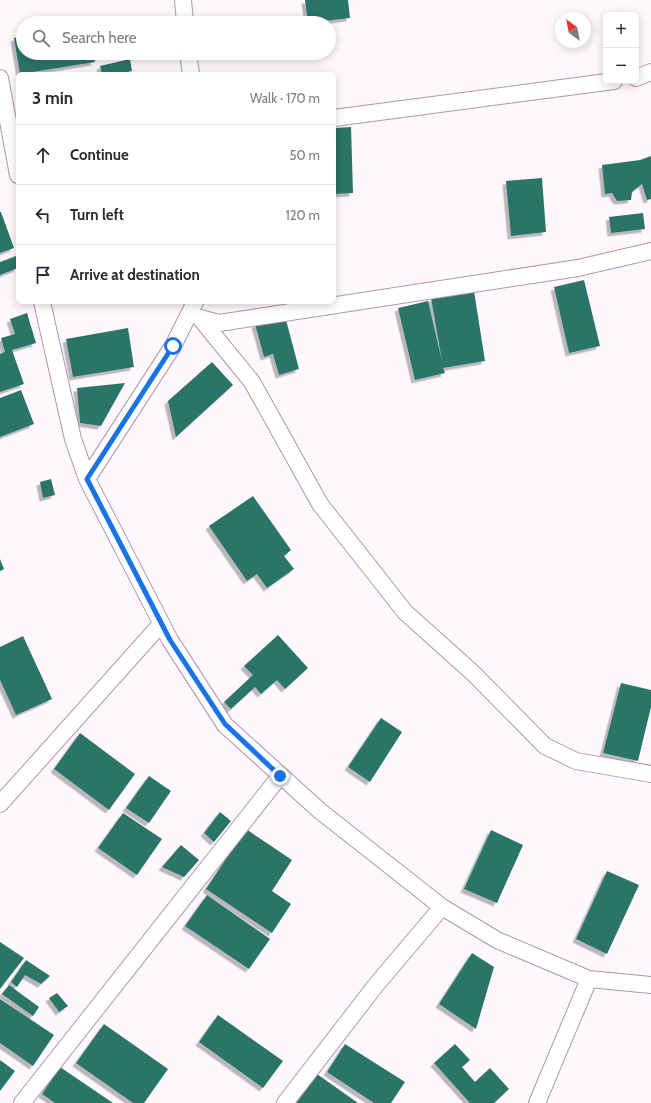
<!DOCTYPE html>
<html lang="en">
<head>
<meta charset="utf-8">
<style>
	body { margin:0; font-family:Cabin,sans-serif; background:#f2f2f3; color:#2b2b33 }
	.controls { position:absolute; right:12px; top:12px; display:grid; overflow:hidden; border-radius:6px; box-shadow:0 2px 10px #0003 }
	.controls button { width:36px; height:36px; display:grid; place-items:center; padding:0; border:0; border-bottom:1px solid #e1e1e2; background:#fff; color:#2b2b33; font:20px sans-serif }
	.compass { position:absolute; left:555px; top:12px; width:36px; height:36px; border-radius:50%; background:#fff; box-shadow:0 2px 10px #0003; rotate:328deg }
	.stop { position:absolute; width:12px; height:12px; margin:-9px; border:3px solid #1a73e8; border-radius:50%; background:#fff }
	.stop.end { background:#1a73e8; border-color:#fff; box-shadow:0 1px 4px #0008 }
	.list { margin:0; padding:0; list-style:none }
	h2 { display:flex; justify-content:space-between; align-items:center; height:52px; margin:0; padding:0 16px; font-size:17px }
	h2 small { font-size:13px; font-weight:400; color:#7c7c81 }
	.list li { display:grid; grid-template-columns:26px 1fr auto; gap:12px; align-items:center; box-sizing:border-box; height:60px; padding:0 16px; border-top:1px solid #e1e1e2 }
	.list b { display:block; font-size:15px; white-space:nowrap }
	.list em { font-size:13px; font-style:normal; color:#7c7c81 }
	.icon { flex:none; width:22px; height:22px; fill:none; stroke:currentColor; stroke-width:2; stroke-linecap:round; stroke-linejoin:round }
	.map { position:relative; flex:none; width:651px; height:1103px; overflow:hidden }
	.search { position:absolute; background:#fff; box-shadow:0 2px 10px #0003; left:16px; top:16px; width:320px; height:44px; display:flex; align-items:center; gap:10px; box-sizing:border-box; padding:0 14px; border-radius:22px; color:#7c7c81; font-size:15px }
	.panel { position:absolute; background:#fff; box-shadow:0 2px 10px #0003; left:16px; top:72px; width:320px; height:232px; border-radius:6px }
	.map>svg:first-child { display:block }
	.building { fill:#2b7568; filter:url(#shadow) }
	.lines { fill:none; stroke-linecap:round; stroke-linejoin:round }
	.minor-casing { stroke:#b195ac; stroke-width:18 }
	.minor { stroke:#fff; stroke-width:16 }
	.route { stroke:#1a73e8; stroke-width:5 }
</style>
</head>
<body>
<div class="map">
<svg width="651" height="1103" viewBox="0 0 651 1103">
	<defs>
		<filter id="shadow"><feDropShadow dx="-3.5" dy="3.5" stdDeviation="0" flood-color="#0004"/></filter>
	</defs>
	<rect width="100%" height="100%" fill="#fef8fd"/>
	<path class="building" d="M305,0H348L350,18L308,23Z
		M23,36V53H93L95,62L20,74L14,38Z
		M130,59L132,71L119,74H102L100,66Z
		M351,127L353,193L334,194V128Z
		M651,156V199L647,200L642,184L632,192L631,200L617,201L612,193L605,194L602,165L640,160Z
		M542,178L546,232L511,236L506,181Z
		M0,212H1L14,248L0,253Z
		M643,213L645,229L611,233L609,217Z
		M16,256L18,268L0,275V262Z
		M584,280L600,346L569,353L554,287Z
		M474,291L485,361L443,368L445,373L415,380L398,308L428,301L442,361L431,298Z
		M27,313L36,343L12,350L24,384L0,392V354L5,352L1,338L15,334L10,319Z
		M285,316L299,369L279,375L273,354L264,357L255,324Z
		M128,328L134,367L73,377L66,339Z
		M212,362L233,385L176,437L168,401Z
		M125,383L101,426L80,423L77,388Z
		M21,390L34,424L0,437V398Z
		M51,479L55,495L43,498L40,482Z
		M253,496L291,550L284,556L294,569L267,588L257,574L247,581L209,526Z
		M0,559L4,569L0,571Z
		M278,635L308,668L285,689L277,680L261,694L255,687L231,709L224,702L253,675L244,666Z
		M23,636L52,699L16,715L0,680V647Z
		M621,683L651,690V707L638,761L603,753Z
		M381,718L402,732L370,782L348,767Z
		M80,733L135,774L109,810L54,769Z
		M149,776L171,791L149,823L126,808Z
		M220,812L231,821L214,842L204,833Z
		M123,813L162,839L137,875L98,848Z
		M246,829L292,860L272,891L291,904L272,933L206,889Z
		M491,830L523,845L497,903L464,889Z
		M181,845L199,860L184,877L162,867Z
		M607,871L639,885L607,954L576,939Z
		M207,895L270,939L249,969L185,926Z
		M0,942L24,958L0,989Z
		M472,953L494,967L476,1029L439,1004Z
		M26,960L50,976L41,984L25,975L17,987L11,982Z
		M9,985L39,1007L33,1016L2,994Z
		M57,993L68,1006L59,1012L49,998Z
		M0,999L54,1035L33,1066L0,1043Z
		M218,1015L283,1061L263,1088L199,1042Z
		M104,1024L168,1069L144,1103H133L76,1063Z
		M345,1044L405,1082L391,1103H374L327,1072Z
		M455,1044L470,1060L462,1067L475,1082L490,1068L509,1089L494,1103H470L434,1063Z
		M0,1060L15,1071L0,1091Z
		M60,1067L113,1103H55L42,1094Z
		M317,1074L358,1103H296Z"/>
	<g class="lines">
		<g class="minor-casing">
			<path id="minor" d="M183,0L185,23
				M188,53L191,74
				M0,78L18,175
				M636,78L651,72
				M334,118L614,81
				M42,302L73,439L87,479L170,640L225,725L320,811L442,907L497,940L589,979L651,985
				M200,318L252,382L320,504L405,612L474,674L545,746L576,761L651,774
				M200,318L219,323L578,268L651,251
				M87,479L173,346L195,302
				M0,804L161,624
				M22,1103L280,776
				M285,1103L376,985L442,907
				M537,1103L589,979"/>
		</g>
		<use href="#minor" class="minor"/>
	</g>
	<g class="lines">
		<path class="route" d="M173,346L87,479L170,640L225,724L280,776"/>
	</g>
</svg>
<div class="controls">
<button>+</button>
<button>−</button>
</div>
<svg class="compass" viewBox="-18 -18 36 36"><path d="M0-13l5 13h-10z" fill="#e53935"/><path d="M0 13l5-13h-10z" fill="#7c7c81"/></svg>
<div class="stop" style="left:173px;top:346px"></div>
<div class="stop end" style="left:280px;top:776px"></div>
<div class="search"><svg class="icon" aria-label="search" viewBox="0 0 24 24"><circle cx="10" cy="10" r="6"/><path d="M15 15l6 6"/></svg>Search here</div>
<section class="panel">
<h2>3 min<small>Walk · 170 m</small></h2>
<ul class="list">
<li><svg class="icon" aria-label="ahead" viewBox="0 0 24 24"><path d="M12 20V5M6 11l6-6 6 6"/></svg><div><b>Continue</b></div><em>50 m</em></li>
<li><svg class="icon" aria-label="left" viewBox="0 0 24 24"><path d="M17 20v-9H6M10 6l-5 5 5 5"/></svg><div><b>Turn left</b></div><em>120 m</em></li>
<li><svg class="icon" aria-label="arrive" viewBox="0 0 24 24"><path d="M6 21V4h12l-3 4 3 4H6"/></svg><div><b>Arrive at destination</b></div></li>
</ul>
</section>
</div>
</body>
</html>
